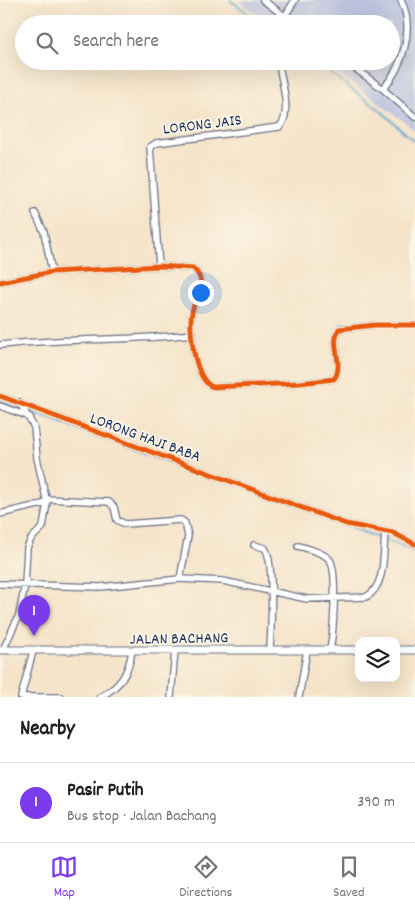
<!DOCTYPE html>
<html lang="en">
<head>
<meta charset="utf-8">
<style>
	body { margin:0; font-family:Dekko,sans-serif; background:#f2f2f2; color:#202124 }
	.controls { position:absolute; right:15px; bottom:15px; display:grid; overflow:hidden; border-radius:10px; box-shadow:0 5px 20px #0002 }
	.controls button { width:45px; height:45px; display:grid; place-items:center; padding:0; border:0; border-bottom:1px solid #e0e0e0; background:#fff; color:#202124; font:25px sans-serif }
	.you { position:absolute; left:200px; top:292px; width:18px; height:18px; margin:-12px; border:4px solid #fff; border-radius:50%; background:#1a73e8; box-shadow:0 0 0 8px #1a73e833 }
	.badge { display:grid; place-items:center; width:32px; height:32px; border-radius:50%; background:#7c3aed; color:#fff; font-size:16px; font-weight:700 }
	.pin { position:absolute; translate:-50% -41px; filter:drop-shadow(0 1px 2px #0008) }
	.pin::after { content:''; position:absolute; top:26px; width:18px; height:15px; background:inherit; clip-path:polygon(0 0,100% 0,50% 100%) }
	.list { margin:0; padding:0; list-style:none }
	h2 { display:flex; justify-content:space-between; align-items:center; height:65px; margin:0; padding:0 20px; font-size:21px }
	h2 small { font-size:16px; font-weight:400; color:#757577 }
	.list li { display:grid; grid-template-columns:32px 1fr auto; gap:15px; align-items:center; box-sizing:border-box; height:80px; padding:0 20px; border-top:1px solid #e0e0e0 }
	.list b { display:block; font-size:19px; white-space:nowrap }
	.list p { margin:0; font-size:16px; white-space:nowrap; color:#757577 }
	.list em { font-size:16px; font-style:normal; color:#757577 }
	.icon { flex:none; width:28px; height:28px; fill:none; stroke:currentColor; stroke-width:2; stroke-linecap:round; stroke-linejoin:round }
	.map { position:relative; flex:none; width:415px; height:697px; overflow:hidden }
	.search { position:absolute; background:#fff; box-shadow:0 5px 20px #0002; left:15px; right:15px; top:15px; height:55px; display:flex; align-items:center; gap:12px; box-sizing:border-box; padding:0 18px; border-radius:28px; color:#757577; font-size:19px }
	.sheet { height:145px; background:#fff }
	nav { display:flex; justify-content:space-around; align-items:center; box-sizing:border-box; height:70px; border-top:1px solid #e0e0e0; background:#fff; font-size:14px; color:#757577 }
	nav a { display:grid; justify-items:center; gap:2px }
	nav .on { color:#7c3aed }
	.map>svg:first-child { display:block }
	.industrial { fill:#bbc3de }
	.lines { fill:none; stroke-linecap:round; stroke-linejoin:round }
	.stream { stroke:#55a3ce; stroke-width:2 }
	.minor-casing { stroke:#676e84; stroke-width:8 }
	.tertiary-casing { stroke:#676e84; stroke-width:9 }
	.minor { stroke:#fff; stroke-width:5.5 }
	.tertiary { stroke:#fff; stroke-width:7 }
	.cycleway-casing { stroke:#fcf5e5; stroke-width:8 }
	.cycleway { stroke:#e8590c; stroke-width:5 }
	.labels { text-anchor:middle; stroke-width:4; stroke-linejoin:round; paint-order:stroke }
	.street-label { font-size:16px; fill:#1b2f5e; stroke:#fcf5e5 }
</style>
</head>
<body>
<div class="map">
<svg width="415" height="697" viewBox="0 0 415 697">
	<rect width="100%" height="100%" fill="#fcf5e5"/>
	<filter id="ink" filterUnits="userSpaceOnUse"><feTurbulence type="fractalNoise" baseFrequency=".02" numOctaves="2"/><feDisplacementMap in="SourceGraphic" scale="10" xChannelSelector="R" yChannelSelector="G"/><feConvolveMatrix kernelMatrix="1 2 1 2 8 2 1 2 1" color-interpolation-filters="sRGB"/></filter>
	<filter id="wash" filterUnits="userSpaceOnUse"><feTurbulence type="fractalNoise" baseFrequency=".0096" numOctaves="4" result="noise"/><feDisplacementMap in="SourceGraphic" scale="20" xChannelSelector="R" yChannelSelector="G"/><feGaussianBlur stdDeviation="1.12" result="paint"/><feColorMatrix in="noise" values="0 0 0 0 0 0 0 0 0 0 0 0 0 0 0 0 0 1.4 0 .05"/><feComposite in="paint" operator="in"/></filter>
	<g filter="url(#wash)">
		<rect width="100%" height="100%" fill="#f5e4ca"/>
		<path class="industrial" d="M238,0H415V131L406,123L322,61H391V24H270Z"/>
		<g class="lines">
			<path class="stream" d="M230,0L263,24
				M314,61L380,110L415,142
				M341,324L415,322
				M0,400L19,407
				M26,410L176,464
				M352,528L415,551"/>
		</g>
	</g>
	<g filter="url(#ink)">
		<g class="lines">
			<g class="minor-casing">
				<path id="minor" d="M263,0L295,24
					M280,24L295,0
					M345,61L383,89L415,117
					M383,89C403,66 415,29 401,0
					M35,213L44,232L52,272
					M159,266L150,147L156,143L279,127C293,116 281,78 278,61
					M0,282L52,272L159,266L193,268C210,285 195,295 192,312C188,329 195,381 213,387L300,383L334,379C345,365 329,344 339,329L375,325H415
					M0,345C64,338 129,341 193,334
					M0,396L346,524L393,533L415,544
					M0,406L30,417
					M47,499L109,502L114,507L117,520L125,524L181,520L185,523L188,536L180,579
					M0,514L47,503
					M254,545L265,548C275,563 271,629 270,649
					M298,546C306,548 325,553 330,560C338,572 333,635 330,650
					M0,584L100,587L180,579L223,581L307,599L366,597C386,587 383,553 385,533
					M3,650L19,615L25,584L27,548L31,539L43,527L47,503L37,458L34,427L19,402
					M21,697L33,651
					M21,697H61
					M100,697C121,686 128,674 132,651
					M171,697L175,650
					M299,697L307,650"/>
			</g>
			<g class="tertiary-casing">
				<path id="tertiary" d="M0,650H359
					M396,650H415"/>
			</g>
			<use href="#minor" class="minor"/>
			<use href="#tertiary" class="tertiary"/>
			<g class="cycleway-casing">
				<path id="cycleway" d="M0,282L52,272L159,266L193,268C210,285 195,295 192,312C188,329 195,381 213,387L300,383L334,379C345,365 329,344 339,329L375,325H415
					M0,396L346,524L393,533L415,544"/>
			</g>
			<use href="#cycleway" class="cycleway"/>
		</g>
	</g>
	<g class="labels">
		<g class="street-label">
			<text transform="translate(202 123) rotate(-7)" y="6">LORONG JAIS</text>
			<text transform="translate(146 436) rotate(20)" y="6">LORONG HAJI BABA</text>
			<text transform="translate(179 637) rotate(-1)" y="6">JALAN BACHANG</text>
		</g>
	</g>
</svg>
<div class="controls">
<button><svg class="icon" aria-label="layers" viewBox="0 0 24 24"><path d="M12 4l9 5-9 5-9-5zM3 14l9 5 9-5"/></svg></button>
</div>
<div class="you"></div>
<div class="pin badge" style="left:34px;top:636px">1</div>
<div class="search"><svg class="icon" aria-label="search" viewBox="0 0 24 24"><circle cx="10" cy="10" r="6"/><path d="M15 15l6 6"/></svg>Search here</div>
</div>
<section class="sheet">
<h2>Nearby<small></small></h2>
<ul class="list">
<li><span class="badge">1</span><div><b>Pasir Putih</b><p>Bus stop · Jalan Bachang</p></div><em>390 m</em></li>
</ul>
</section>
<nav>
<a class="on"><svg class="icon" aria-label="map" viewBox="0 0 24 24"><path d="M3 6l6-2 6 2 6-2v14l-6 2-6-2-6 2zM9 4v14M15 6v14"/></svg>Map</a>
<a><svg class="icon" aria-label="directions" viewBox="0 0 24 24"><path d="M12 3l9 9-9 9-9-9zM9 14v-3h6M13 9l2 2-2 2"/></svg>Directions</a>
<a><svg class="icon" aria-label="saved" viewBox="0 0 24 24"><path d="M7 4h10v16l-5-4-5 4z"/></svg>Saved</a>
</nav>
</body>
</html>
